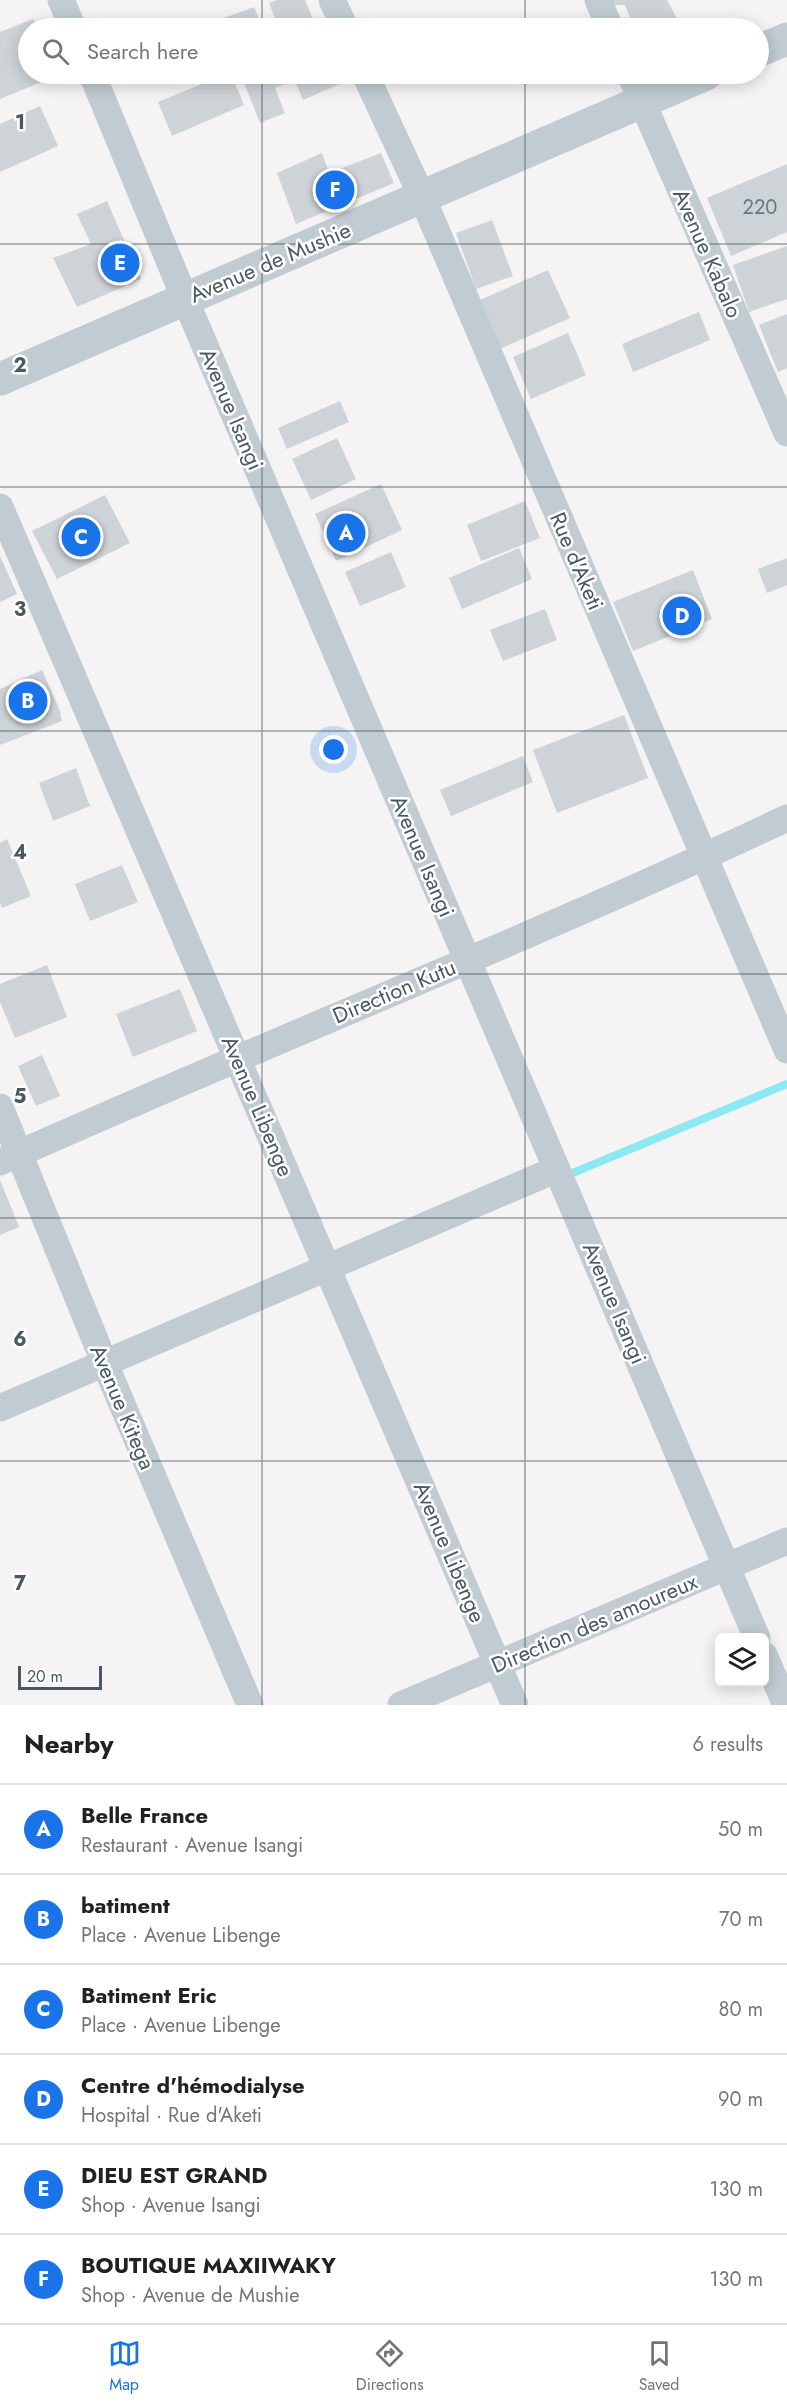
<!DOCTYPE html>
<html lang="en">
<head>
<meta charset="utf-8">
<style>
	body { margin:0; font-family:Jost,sans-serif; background:#f2f2f2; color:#202124 }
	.controls { position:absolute; right:18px; bottom:18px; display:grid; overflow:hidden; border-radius:9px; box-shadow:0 3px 15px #0003 }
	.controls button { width:54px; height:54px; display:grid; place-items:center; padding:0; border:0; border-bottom:2px solid #e0e0e0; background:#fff; color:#202124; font:30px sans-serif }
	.scale { position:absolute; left:18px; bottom:15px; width:84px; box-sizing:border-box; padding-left:6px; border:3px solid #495961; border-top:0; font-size:16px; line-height:21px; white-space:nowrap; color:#495961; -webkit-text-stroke:4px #fff; paint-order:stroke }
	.you { position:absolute; left:334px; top:750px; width:21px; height:21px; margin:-15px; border:4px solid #fff; border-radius:50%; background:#1a73e8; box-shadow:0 0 0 9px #1a73e833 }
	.badge { display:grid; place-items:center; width:39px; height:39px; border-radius:50%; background:#1a73e8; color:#fff; font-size:20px; font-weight:700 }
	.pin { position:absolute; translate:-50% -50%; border:3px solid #fff; box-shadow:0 2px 6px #0006 }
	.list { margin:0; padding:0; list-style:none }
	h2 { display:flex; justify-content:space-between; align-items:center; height:78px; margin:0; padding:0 24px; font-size:26px }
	h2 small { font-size:20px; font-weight:400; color:#757577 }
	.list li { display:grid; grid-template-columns:39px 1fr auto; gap:18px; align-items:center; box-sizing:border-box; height:90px; padding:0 24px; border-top:2px solid #e0e0e0 }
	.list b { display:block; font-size:22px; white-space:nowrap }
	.list p { margin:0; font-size:20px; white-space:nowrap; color:#757577 }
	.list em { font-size:20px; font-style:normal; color:#757577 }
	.icon { flex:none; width:33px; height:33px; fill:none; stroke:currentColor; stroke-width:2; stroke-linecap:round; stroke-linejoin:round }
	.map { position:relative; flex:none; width:787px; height:1705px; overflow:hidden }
	.search { position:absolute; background:#fff; box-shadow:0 3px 15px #0003; left:18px; right:18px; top:18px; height:66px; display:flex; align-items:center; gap:15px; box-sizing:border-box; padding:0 21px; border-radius:33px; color:#757577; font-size:22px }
	.sheet { height:618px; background:#fff }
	nav { display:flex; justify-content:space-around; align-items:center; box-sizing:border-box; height:84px; border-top:2px solid #e0e0e0; background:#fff; font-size:16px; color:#757577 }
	nav a { display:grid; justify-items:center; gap:3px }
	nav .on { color:#1a73e8 }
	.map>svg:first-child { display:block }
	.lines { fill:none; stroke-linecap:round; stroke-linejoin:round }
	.stream { stroke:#8ce9f1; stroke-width:8 }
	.building { fill:#ced3d7 }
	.minor { stroke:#c0ccd2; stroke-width:27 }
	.tertiary { stroke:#c0ccd2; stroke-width:33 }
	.grid { fill:none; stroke:#495961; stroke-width:1.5; stroke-opacity:0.55 }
	.labels { text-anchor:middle; stroke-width:5; stroke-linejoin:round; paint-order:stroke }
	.number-label { font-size:20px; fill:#6a787e }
	.street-label { font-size:22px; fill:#495961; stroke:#fff }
	.grid-label { font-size:20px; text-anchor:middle; font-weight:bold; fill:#495961; stroke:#fff; stroke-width:5; stroke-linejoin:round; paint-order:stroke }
</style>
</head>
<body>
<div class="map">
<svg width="787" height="1705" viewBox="0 0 787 1705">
	<rect width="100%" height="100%" fill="#f5f3f3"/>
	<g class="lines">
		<path class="stream" d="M563,1177L787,1084"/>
	</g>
	<path class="building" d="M277,0H305L317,28H279L269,3Z
		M607,0H667L682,28H634L625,5H607Z
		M254,7L263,28H225L221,19Z
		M33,19L37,28H28V74H56V76L0,99V32Z
		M226,74H231L244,105L172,136L158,102Z
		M244,74H287L290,82L275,88L285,113L260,123L241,75Z
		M292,74H341L344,82L303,100Z
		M40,106L58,146L0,172V124Z
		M322,153L329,173L381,153L394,183L296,224L277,173Z
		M787,164V232L731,256L707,198Z
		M107,201L141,279L77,307L53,258L91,244L77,214Z
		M492,220L513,276L476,289L456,233Z
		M787,246V299L749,312L733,265Z
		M548,270L570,318L495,351L473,303Z
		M699,312L710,340L633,372L622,344Z
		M787,314V368L778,372L759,325Z
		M568,333L586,375L531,399L513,357Z
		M340,401L349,422L287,449L278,428Z
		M337,438L356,479L311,500L292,459Z
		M381,484L402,530L336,561L315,514Z
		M105,495L130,543L57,579L32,531Z
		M525,501L540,538L481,561L467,525Z
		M519,548L532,579L462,609L449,578Z
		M391,552L406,587L360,606L345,572Z
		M0,556L17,594L0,602Z
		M787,558V585L767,593L758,569Z
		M693,570L712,619L633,651L613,602Z
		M545,609L557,640L503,661L490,630Z
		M42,670L61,713L60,714L62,721L0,745V689Z
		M624,715L648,778L557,813L533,750Z
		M523,756L533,782L451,816L440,790Z
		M76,768L90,806L53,821L39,783Z
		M7,839L31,896L2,908L0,902V843Z
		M122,865L138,902L90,921L75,884Z
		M47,965L67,1017L15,1038L0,1002V984Z
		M180,989L197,1031L133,1057L116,1014Z
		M42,1055L60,1096L36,1106L18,1066Z
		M0,1180L19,1227L0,1235Z"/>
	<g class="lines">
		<path class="minor" d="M61,0L73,28
			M332,0L345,28
			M598,0L610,28
			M92,74L185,299L757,1638
			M365,74L422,197L787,1050
			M630,74L787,433
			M0,507L515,1705
			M0,1107L105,1364L250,1705
			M0,1162C261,1045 528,940 787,818
			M0,1408L557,1169
			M764,1655L786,1705
			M401,1705L787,1541"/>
		<path class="tertiary" d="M758,51L787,39
			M0,379L706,74"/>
	</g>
	<path class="grid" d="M262,0V28M525,0V28M262,74V1705M525,74V1705M0,244H787M0,487H787M0,731H787M0,974H787M0,1218H787M0,1461H787"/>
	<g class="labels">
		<g class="number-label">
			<text x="760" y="214">220</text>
		</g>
		<g class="street-label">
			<text transform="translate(708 253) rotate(66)" y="8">Avenue Kabalo</text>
			<text transform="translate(270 262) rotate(-23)" y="8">Avenue de Mushie</text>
			<text transform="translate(232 409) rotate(67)" y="8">Avenue Isangi</text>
			<text transform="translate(577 561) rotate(67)" y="8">Rue d'Aketi</text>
			<text transform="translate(423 856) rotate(67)" y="8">Avenue Isangi</text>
			<text transform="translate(394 991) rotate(-23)" y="8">Direction Kutu</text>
			<text transform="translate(258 1106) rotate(67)" y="8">Avenue Libenge</text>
			<text transform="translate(615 1303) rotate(67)" y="8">Avenue Isangi</text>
			<text transform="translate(123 1407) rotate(67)" y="8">Avenue Kitega</text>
			<text transform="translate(450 1552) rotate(67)" y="8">Avenue Libenge</text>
			<text transform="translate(594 1623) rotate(-23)" y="8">Direction des amoureux</text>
		</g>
	</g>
	<g class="grid-label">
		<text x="20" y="129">1</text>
		<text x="20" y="372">2</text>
		<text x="20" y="616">3</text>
		<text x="20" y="859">4</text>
		<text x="20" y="1103">5</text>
		<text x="20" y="1346">6</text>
		<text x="20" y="1590">7</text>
	</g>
</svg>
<div class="controls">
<button><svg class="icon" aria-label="layers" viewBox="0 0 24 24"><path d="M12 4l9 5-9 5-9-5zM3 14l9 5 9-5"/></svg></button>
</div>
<div class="scale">20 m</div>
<div class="you"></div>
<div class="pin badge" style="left:346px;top:533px">A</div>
<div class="pin badge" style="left:28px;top:701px">B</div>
<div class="pin badge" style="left:81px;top:537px">C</div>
<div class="pin badge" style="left:682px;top:616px">D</div>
<div class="pin badge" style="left:120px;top:263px">E</div>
<div class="pin badge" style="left:335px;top:190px">F</div>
<div class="search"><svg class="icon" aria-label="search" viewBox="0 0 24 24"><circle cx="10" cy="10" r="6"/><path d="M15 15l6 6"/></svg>Search here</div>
</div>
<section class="sheet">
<h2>Nearby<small>6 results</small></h2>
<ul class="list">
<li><span class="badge">A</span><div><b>Belle France</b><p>Restaurant · Avenue Isangi</p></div><em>50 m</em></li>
<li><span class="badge">B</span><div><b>batiment</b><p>Place · Avenue Libenge</p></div><em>70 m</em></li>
<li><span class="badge">C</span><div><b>Batiment Eric</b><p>Place · Avenue Libenge</p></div><em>80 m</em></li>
<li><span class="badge">D</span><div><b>Centre d'hémodialyse</b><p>Hospital · Rue d'Aketi</p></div><em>90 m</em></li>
<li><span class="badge">E</span><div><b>DIEU EST GRAND</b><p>Shop · Avenue Isangi</p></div><em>130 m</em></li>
<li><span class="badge">F</span><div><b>BOUTIQUE MAXIIWAKY</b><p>Shop · Avenue de Mushie</p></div><em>130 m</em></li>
</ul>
</section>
<nav>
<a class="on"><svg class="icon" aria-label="map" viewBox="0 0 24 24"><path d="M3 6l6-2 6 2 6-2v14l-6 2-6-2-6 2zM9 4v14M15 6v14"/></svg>Map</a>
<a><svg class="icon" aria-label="directions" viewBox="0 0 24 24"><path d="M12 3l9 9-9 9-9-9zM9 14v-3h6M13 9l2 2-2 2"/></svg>Directions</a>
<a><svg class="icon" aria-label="saved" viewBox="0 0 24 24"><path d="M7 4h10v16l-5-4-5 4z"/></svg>Saved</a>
</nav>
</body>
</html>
